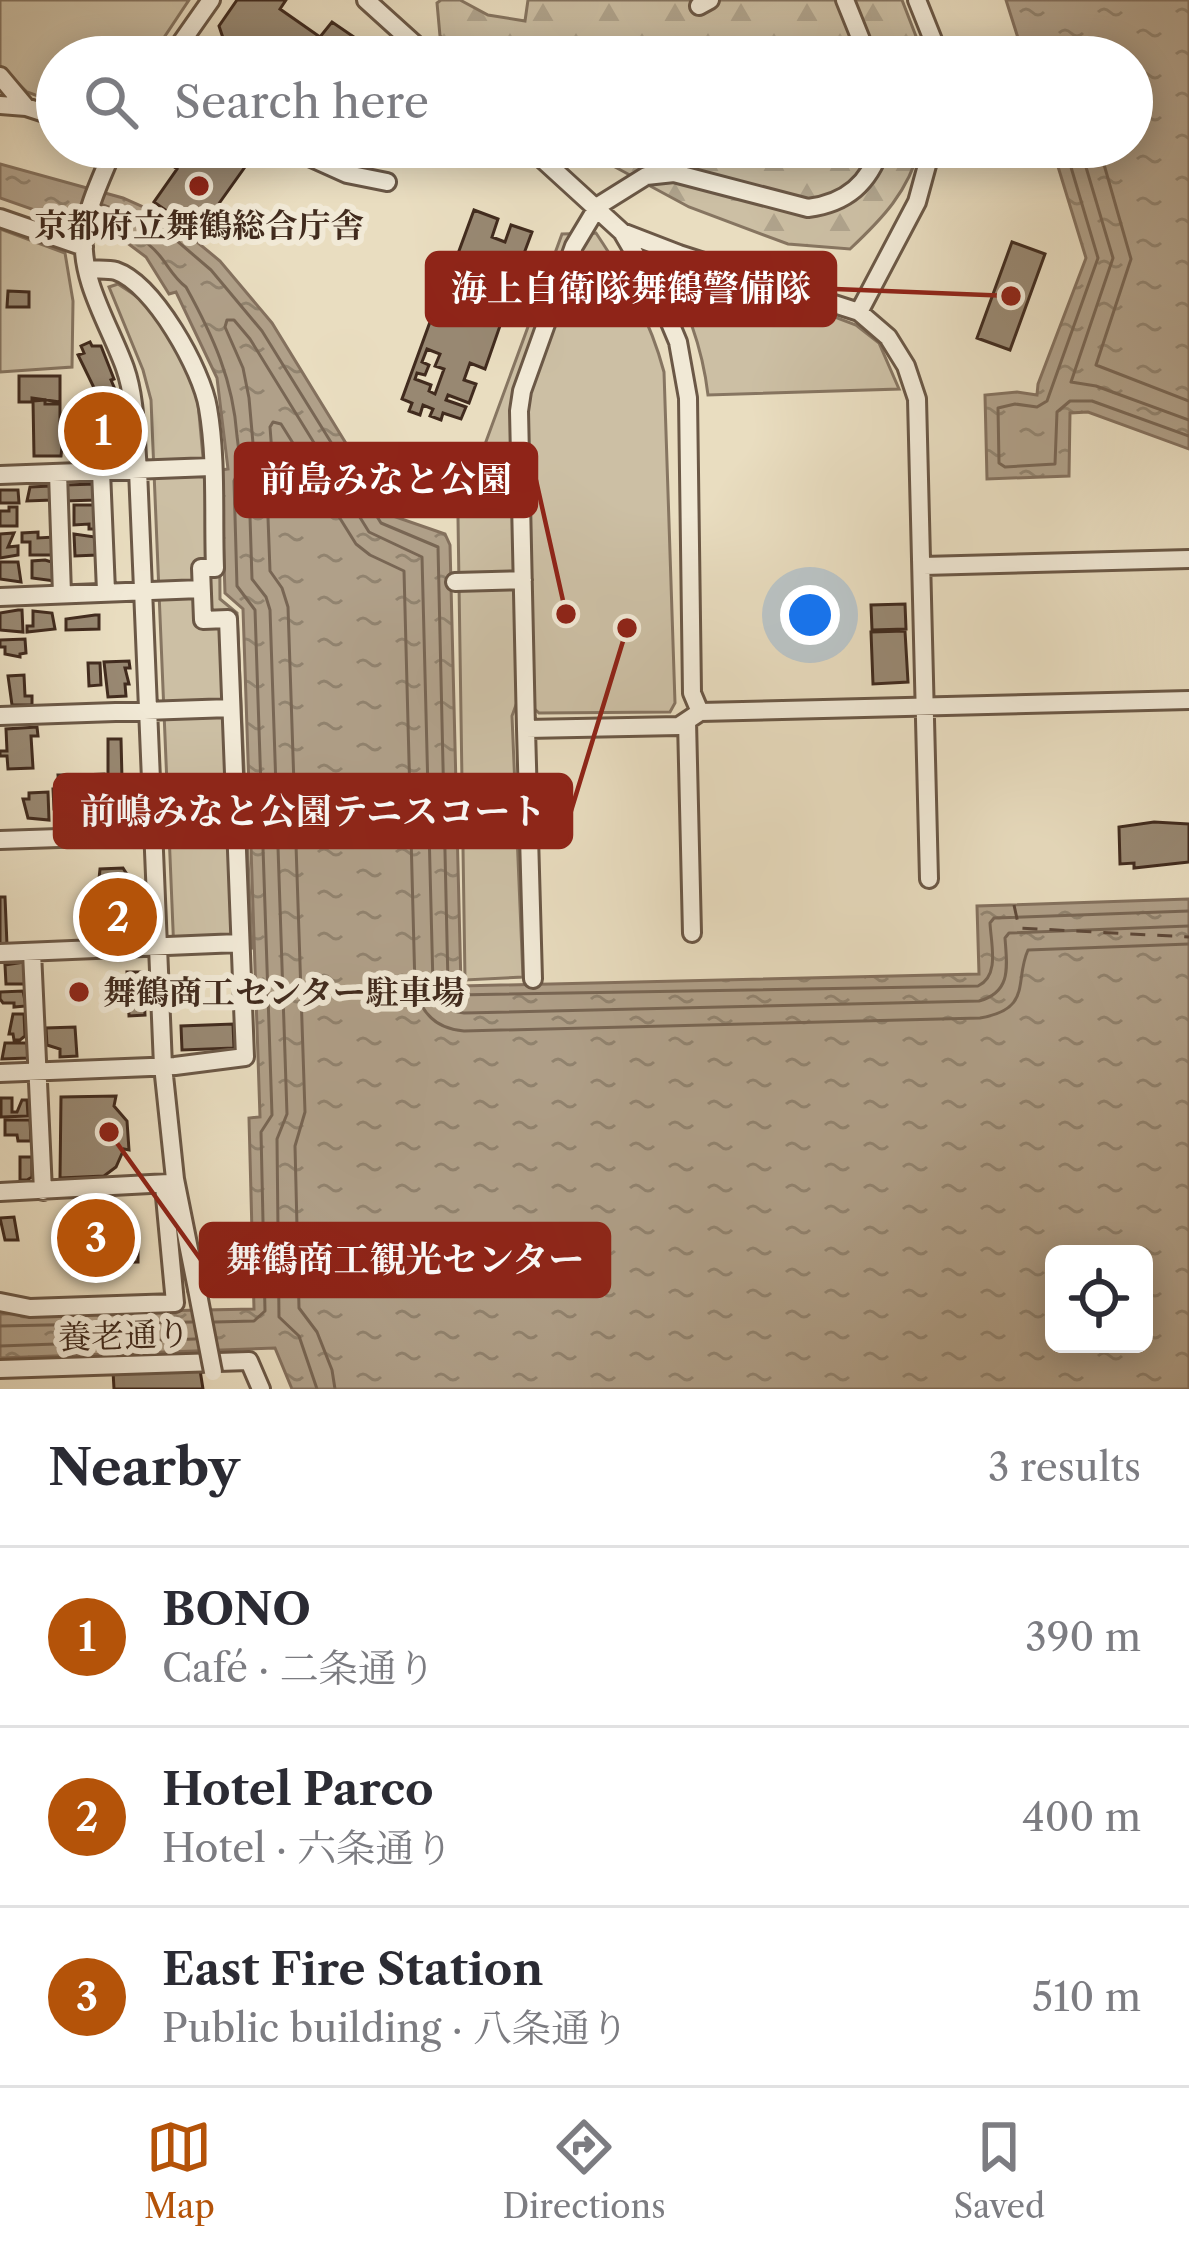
<!DOCTYPE html>
<html lang="en">
<head>
<meta charset="utf-8">
<style>
	body { margin:0; font-family:"Libre Caslon Text","Noto Serif JP",serif; background:#f2f2f3; color:#2b2b33 }
	.controls { position:absolute; right:36px; bottom:36px; display:grid; overflow:hidden; border-radius:18px; box-shadow:0 6px 30px #0003 }
	.controls button { width:108px; height:108px; display:grid; place-items:center; padding:0; border:0; border-bottom:3px solid #e1e1e2; background:#fff; color:#2b2b33; font:60px sans-serif }
	.you { position:absolute; left:810px; top:615px; width:42px; height:42px; margin:-30px; border:9px solid #fff; border-radius:50%; background:#1a73e8; box-shadow:0 0 0 18px #1a73e833 }
	.badge { display:grid; place-items:center; width:78px; height:78px; border-radius:50%; background:#b45309; color:#fff; font-size:39px; font-weight:700 }
	.pin { position:absolute; translate:-50% -50%; border:6px solid #fff; box-shadow:0 3px 12px #0006 }
	.list { margin:0; padding:0; list-style:none }
	h2 { display:flex; justify-content:space-between; align-items:center; height:156px; margin:0; padding:0 48px; font-size:51px }
	h2 small { font-size:39px; font-weight:400; color:#7c7c81 }
	.list li { display:grid; grid-template-columns:78px 1fr auto; gap:36px; align-items:center; box-sizing:border-box; height:180px; padding:0 48px; border-top:3px solid #e1e1e2 }
	.list b { display:block; font-size:45px; white-space:nowrap }
	.list p { margin:0; font-size:39px; white-space:nowrap; color:#7c7c81 }
	.list em { font-size:39px; font-style:normal; color:#7c7c81 }
	.icon { flex:none; width:66px; height:66px; fill:none; stroke:currentColor; stroke-width:2; stroke-linecap:round; stroke-linejoin:round }
	.map { position:relative; flex:none; width:1189px; height:1389px; overflow:hidden }
	.search { position:absolute; background:#fff; box-shadow:0 6px 30px #0003; left:36px; right:36px; top:36px; height:132px; display:flex; align-items:center; gap:30px; box-sizing:border-box; padding:0 42px; border-radius:66px; color:#7c7c81; font-size:45px }
	.sheet { height:696px; background:#fff }
	nav { display:flex; justify-content:space-around; align-items:center; box-sizing:border-box; height:168px; border-top:3px solid #e1e1e2; background:#fff; font-size:33px; color:#7c7c81 }
	nav a { display:grid; justify-items:center; gap:6px }
	nav .on { color:#b45309 }
	.map>svg:first-child { display:block }
	.green { fill:#ccbfa4; stroke:#867561; stroke-width:3 }
	.forest { fill:url(#forest-firs); stroke:#867561; stroke-width:3 }
	.water { fill:url(#water-ripples); stroke:#84715e; stroke-width:3; fill-rule:evenodd }
	.lines { fill:none; stroke-linecap:round; stroke-linejoin:round }
	.shore { stroke:#786654; stroke-width:3 }
	.ferry { stroke:#5d4839; stroke-width:3; stroke-dasharray:15 12; stroke-linecap:butt }
	.building { fill:#988872; stroke:#412b1e; stroke-width:3; fill-rule:evenodd }
	.minor-casing { stroke:#6b5846; stroke-width:22 }
	.minor { stroke:#f1e9d6; stroke-width:16 }
	.minor-bridge-casing { stroke:#6b5846; stroke-width:22; stroke-linecap:butt }
	.minor-bridge { stroke:#f1e9d6; stroke-width:16 }
	.poi-dot { fill:#8f2418; stroke:#f1e9d6; stroke-width:4.5 }
	.labels { text-anchor:middle; stroke-width:12; stroke-linejoin:round; paint-order:stroke }
	.poi-label { font-size:33px; font-weight:bold; fill:#412b1e; stroke:#f1e9d6 }
	.street-label { font-size:33px; fill:#412b1e; stroke:#f1e9d6 }
	.leader { fill:none; stroke:#8f2418; stroke-width:4.5 }
	.callout-dot { fill:#8f2418; stroke:#f1e9d6; stroke-width:4.5 }
	.callout { fill:#8f2418; stroke:#8f2418; stroke-width:4.5 }
	.callout-label { font-size:36px; text-anchor:middle; font-weight:bold; fill:#fff }
</style>
</head>
<body>
<div class="map">
<svg width="1189" height="1389" viewBox="0 0 1189 1389">
	<defs>
		<pattern id="forest-firs" width="22" height="20" patternUnits="userSpaceOnUse" patternTransform="scale(3)"><rect width="22" height="20" fill="#ccbfa4"/><path d="M5 1l3.5 6h-7zM16 11l3.5 6h-7z" fill="#b0a48d"/></pattern>
		<pattern id="water-ripples" width="26" height="14" patternUnits="userSpaceOnUse" patternTransform="scale(3)"><rect width="26" height="14" fill="#b0a089"/><path d="M2 4q2-2 4 0t4 0M15 11q2-2 4 0t4 0" fill="none" stroke="#91836f"/></pattern>
	</defs>
	<rect width="100%" height="100%" fill="#e9ddc0"/>
	<filter id="stains"><feTurbulence type="fractalNoise" baseFrequency=".00167" numOctaves="4"/><feColorMatrix values="0 0 0 0 .2 0 0 0 0 .09 0 0 0 0 .02 0 0 0 .5 -.17"/></filter>
	<radialGradient id="worn" r=".72"><stop offset=".6" stop-color="#630" stop-opacity="0"/><stop offset="1" stop-color="#630" stop-opacity=".3"/></radialGradient>
	<path class="green" d="M0,0H189L151,57H57V103L27,92L0,66Z
		M0,229L65,253L73,301L72,367L0,372Z
		M596,233C626,278 650,319 664,372L675,703L670,712L539,713L530,705H516L512,716L523,977L465,980L458,518L562,234Z
		M669,254L856,325L879,343L899,389L708,395C702,344 686,306 663,261Z
		M118,284L150,305L196,381L203,457H219L220,599L237,613L252,948L174,953L151,400L143,370L109,287Z"/>
	<path class="forest" d="M441,0H460L488,15L525,21L528,0H902L924,57H468L440,36L437,3Z
		M578,147H920C908,192 883,218 850,249L788,244L689,207Z"/>
	<path class="water" d="M1006,0H1189V449L1088,412L1070,413L1069,476L987,479L985,395L1017,392L1037,395L1038,384L1086,258L1052,147H1132V57H1024Z
		M0,164L123,198L168,218L220,261L272,323L390,515L445,534L450,545L461,986L979,974L977,906L1189,899V1389H292L275,1348L0,1358V1314L254,1309L249,1118L260,1117L243,609L225,593L221,470L228,469L217,378L176,292L169,294L146,257L126,242L0,198ZM1054,1254H1144V1344H1054Z"/>
	<g class="lines">
		<path class="shore" d="M1065,147L1098,258L1047,401L1037,407L1015,404L998,408L999,463L1005,467L1055,464L1057,412L1070,401H1092L1189,436
			M1080,147L1113,258L1071,382L1096,386L1189,420
			M1099,147L1131,259L1096,365L1189,401
			M103,205L162,228L211,270L262,331L381,523L438,547L448,983L455,995L978,986C1000,976 991,944 990,923L994,918L1189,911
			M98,221C122,229 143,235 160,256C169,267 174,278 186,287C213,336 233,380 237,436C239,452 242,467 234,481L237,586L255,610L272,1115L261,1132L265,1311L254,1321L215,1322
			M0,1326L192,1322
			M0,1346L195,1339
			M317,1389L299,1336L279,1317L277,1139L287,1114L270,610L266,597L252,579L249,486L255,466L249,398L243,368L225,327L227,320H234L250,339L369,532L422,557L433,985C437,1002 447,1012 464,1013L979,1001C1012,992 1007,966 1005,938L1009,933L1189,926
			M335,1389L332,1370L317,1332L299,1308L295,1146L305,1112L288,607L282,588L270,571L267,491L273,466L270,427L273,422L281,424L356,544L370,555L404,571L415,987C421,1014 437,1029 464,1031L980,1018C1033,1009 1014,981 1028,950L1189,944"/>
		<path class="ferry" d="M1014,905L1019,928L1189,937"/>
	</g>
	<path class="building" d="M237,0H286L280,9L320,37L332,22L367,46L400,57H245L224,41L219,26Z
		M194,147H253L257,150L198,233L154,202L177,169L173,166L185,151L189,154Z
		M474,210L498,219L492,237L505,242L511,225L532,232L503,310L445,289Z
		M1012,242L1045,254L1010,350L977,338Z
		M8,291L29,292V307H7Z
		M438,300L501,323L485,369L470,363L464,380L476,384L469,403L448,395L446,400L466,407L461,419L443,413L441,420L430,416L433,409L423,405L420,415L409,411L412,403L402,399ZM427,349L440,354L435,366L444,369L435,394L429,391L431,385L415,379L417,373L425,375L429,365L422,362Z
		M90,342L92,346H101L114,379L111,380L114,387L97,394L78,355L84,353L81,346Z
		M19,376H60V402L32,398V402H19Z
		M45,400V404H60V427H64L61,456H34L33,401Z
		M112,415V419L121,418L122,443H113L114,450L85,451L83,416Z
		M95,484L96,500L65,501V485Z
		M51,486L52,500L27,501L30,487Z
		M0,490H18L19,503H0Z
		M74,505H96L97,529H89V524L74,525Z
		M9,507H17V526H0V511H9Z
		M38,532V538L54,537L55,555H30V542H22V533Z
		M14,533L8,547L18,546V555L0,558V534Z
		M74,534L95,537L97,555L75,556Z
		M45,560L55,563V581L32,578V561Z
		M0,562H18L21,582L0,579Z
		M905,604L906,629L872,630L871,605Z
		M18,610H22L23,632L0,630V613Z
		M33,611L52,613L55,629L27,632V626H33Z
		M95,615H99V629L66,630V619Z
		M905,631L908,682L873,684L871,632Z
		M25,639L26,653L20,654V657L5,654V647H0V640Z
		M129,661L130,668H125L129,684H125L126,696L108,697L104,662Z
		M88,663H100L101,685L89,686Z
		M24,675L25,696H32V705H12L8,676Z
		M37,727L38,736H31L33,768L8,769L7,756H0V751H7L6,729Z
		M108,739H121L122,779H108Z
		M104,774V800L83,801L82,775Z
		M58,775H68L72,809H54L53,789H59Z
		M48,792L49,820L28,818L23,799H29V793Z
		M1154,822L1189,824V862L1134,868V863L1120,864L1119,827Z
		M123,868L128,876L125,887L129,888L128,898L97,899L100,869Z
		M0,897H5L7,945L0,946Z
		M108,900V906L135,905L136,931H129V937L89,941L87,901Z
		M24,962L25,984H6L5,965Z
		M127,972H143L145,1015L129,1016Z
		M23,991L26,1006L14,1007V1003H3L0,999V992Z
		M13,1014H24L25,1036L20,1040H14L13,1034H9Z
		M233,1024L234,1048L182,1050L181,1026Z
		M75,1027L77,1056L60,1057V1049L47,1045L46,1028Z
		M5,1043H27L28,1058L2,1059Z
		M116,1096L114,1106L127,1121L129,1150L124,1149L116,1167L104,1176L60,1178L61,1097Z
		M1,1098H12V1112H17L22,1100H27L28,1116L1,1117Z
		M5,1120H30L31,1141H18L17,1135H5Z
		M20,1157H32V1177L27,1180H20Z
		M14,1217L18,1240H5L0,1218Z
		M121,1218V1232H128V1244L138,1243V1262L64,1263V1219Z
		M200,1370L203,1389H114L113,1371Z"/>
	<g class="lines">
		<g class="minor-casing">
			<path id="minor" d="M366,0L429,57
				M845,0L868,57
				M917,0L933,40L934,57
				M699,6L710,0
				M171,57L211,0
				M0,76L26,107
				M0,105L26,107L57,117
				M114,147C103,175 87,206 84,235C80,281 110,326 125,368C136,399 135,437 138,470L163,1066L175,1179L197,1289
				M287,147L347,174L387,182
				M529,147L622,232L657,292L678,342L688,398L692,693L700,712
				M0,218L84,247
				M622,232L679,254L859,312L888,337L906,366L917,399L929,879
				M859,312L917,202L932,147
				M101,471L106,591
				M58,473L62,594
				M0,475L211,467
				M923,566L1189,559
				M455,582L523,580
				M0,597L201,589
				M0,716L231,708
				M687,721L692,933
				M526,729L519,411L522,391L574,246L598,206L646,176L674,173L808,208C847,203 869,183 881,147
				M0,840L235,832
				M32,952L43,1191
				M0,953L239,943
				M533,979L526,729L679,726L700,712L1189,700
				M0,1073L175,1066L245,1057L228,619L203,620L201,568H215C213,516 217,459 208,408C202,370 154,284 116,271C108,269 96,270 88,269
				M0,1192L169,1183
				M0,1302L30,1308L175,1303L164,1186
				M0,1369L249,1361L261,1389"/>
		</g>
		<use href="#minor" class="minor"/>
		<g class="minor-bridge-casing">
			<path id="minor-bridge" d="M197,1289L213,1372"/>
		</g>
		<use href="#minor-bridge" class="minor-bridge"/>
	</g>
	<g class="poi-dot">
		<circle cx="199" cy="186" r="12"/>
		<circle cx="79" cy="992" r="12"/>
	</g>
	<g class="labels">
		<g class="poi-label">
			<text x="199" y="237">京都府立舞鶴総合庁舎</text>
			<text x="103" y="1004" text-anchor="start">舞鶴商工センター駐車場</text>
		</g>
		<g class="street-label">
			<text transform="translate(124 1335) rotate(-2)" y="12">養老通り</text>
		</g>
	</g>
	<path class="leader" d="M1011 296L835 289M566 614L536 480M627 628L571 811M109 1132L201 1260"/>
	<g class="callout-dot">
		<circle cx="1011" cy="296" r="12"/>
		<circle cx="566" cy="614" r="12"/>
		<circle cx="627" cy="628" r="12"/>
		<circle cx="109" cy="1132" r="12"/>
	</g>
	<g class="callout">
		<rect x="427" y="253" width="408" height="72" rx="12"/>
		<rect x="236" y="444" width="300" height="72" rx="12"/>
		<rect x="55" y="775" width="516" height="72" rx="12"/>
		<rect x="201" y="1224" width="408" height="72" rx="12"/>
	</g>
	<g class="callout-label">
		<text x="631" y="301">海上自衛隊舞鶴警備隊</text>
		<text x="386" y="492">前島みなと公園</text>
		<text x="313" y="824">前嶋みなと公園テニスコート</text>
		<text x="405" y="1272">舞鶴商工観光センター</text>
	</g>
	<rect width="100%" height="100%" filter="url(#stains)"/>
	<rect width="100%" height="100%" fill="url(#worn)"/>
</svg>
<div class="controls">
<button><svg class="icon" aria-label="locate" viewBox="0 0 24 24"><circle cx="12" cy="12" r="6"/><path d="M12 2v4M12 18v4M2 12h4M18 12h4"/></svg></button>
</div>
<div class="you"></div>
<div class="pin badge" style="left:103px;top:431px">1</div>
<div class="pin badge" style="left:118px;top:917px">2</div>
<div class="pin badge" style="left:96px;top:1238px">3</div>
<div class="search"><svg class="icon" aria-label="search" viewBox="0 0 24 24"><circle cx="10" cy="10" r="6"/><path d="M15 15l6 6"/></svg>Search here</div>
</div>
<section class="sheet">
<h2>Nearby<small>3 results</small></h2>
<ul class="list">
<li><span class="badge">1</span><div><b>BONO</b><p>Café · 二条通り</p></div><em>390 m</em></li>
<li><span class="badge">2</span><div><b>Hotel Parco</b><p>Hotel · 六条通り</p></div><em>400 m</em></li>
<li><span class="badge">3</span><div><b>East Fire Station</b><p>Public building · 八条通り</p></div><em>510 m</em></li>
</ul>
</section>
<nav>
<a class="on"><svg class="icon" aria-label="map" viewBox="0 0 24 24"><path d="M3 6l6-2 6 2 6-2v14l-6 2-6-2-6 2zM9 4v14M15 6v14"/></svg>Map</a>
<a><svg class="icon" aria-label="directions" viewBox="0 0 24 24"><path d="M12 3l9 9-9 9-9-9zM9 14v-3h6M13 9l2 2-2 2"/></svg>Directions</a>
<a><svg class="icon" aria-label="saved" viewBox="0 0 24 24"><path d="M7 4h10v16l-5-4-5 4z"/></svg>Saved</a>
</nav>
</body>
</html>
